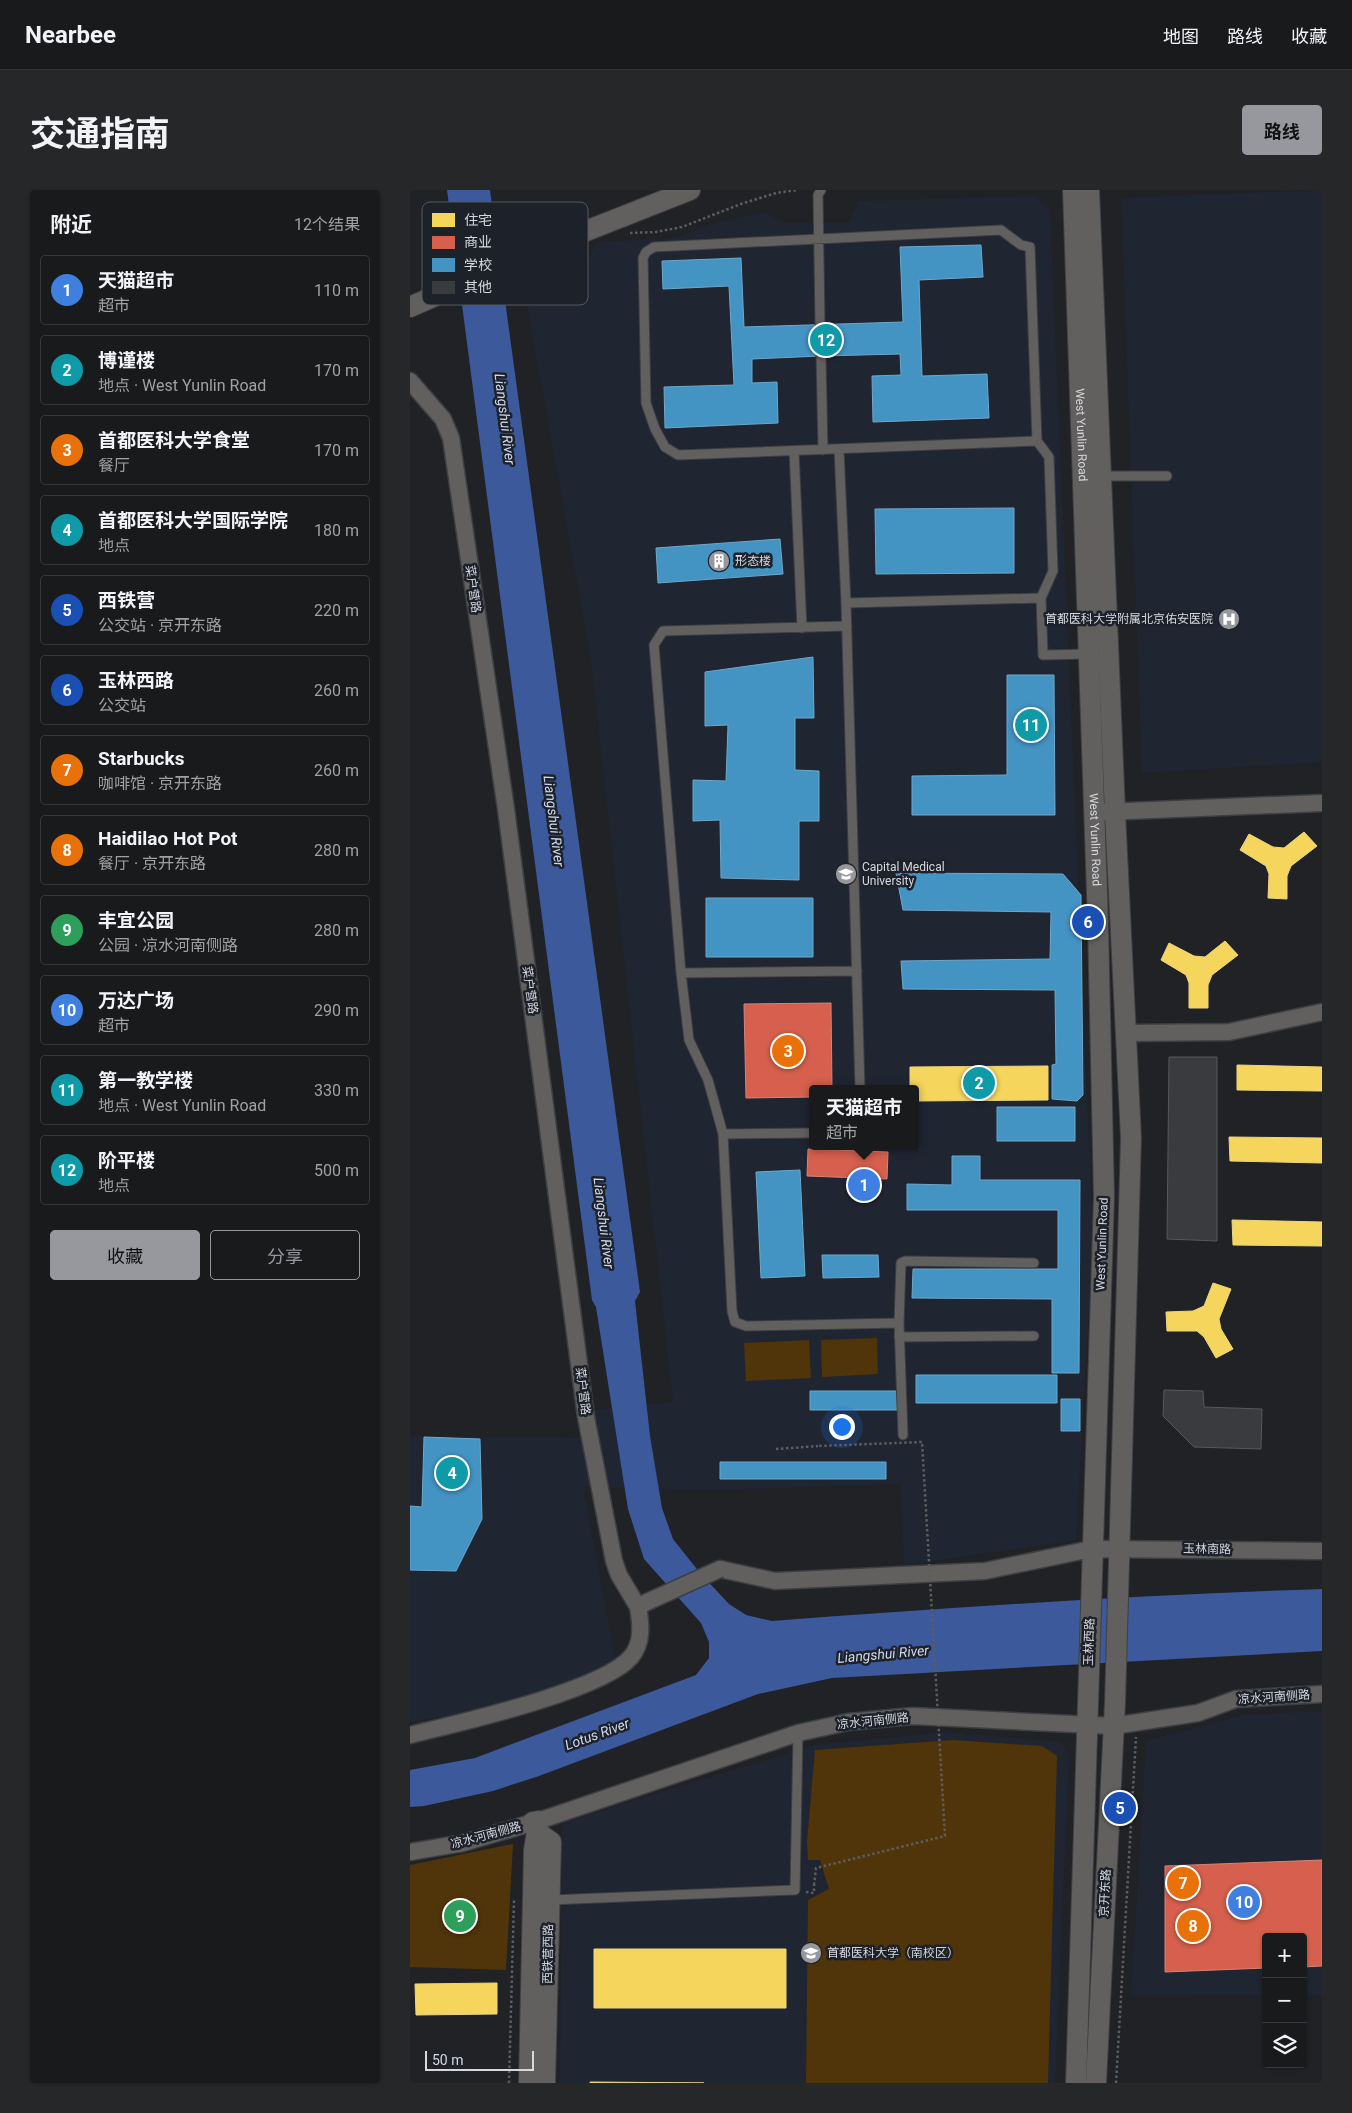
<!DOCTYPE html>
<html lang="zh">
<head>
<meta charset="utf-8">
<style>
	body { margin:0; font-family:Roboto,"Noto Sans SC",sans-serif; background:#252729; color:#f1f3f6 }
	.controls { position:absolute; right:15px; bottom:15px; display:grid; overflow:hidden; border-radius:5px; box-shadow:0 1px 4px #0004 }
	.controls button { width:45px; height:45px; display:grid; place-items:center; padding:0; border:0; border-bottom:1px solid #36383b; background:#181a1c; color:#f1f3f6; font:25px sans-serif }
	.scale { position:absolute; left:15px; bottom:12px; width:109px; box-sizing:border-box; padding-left:5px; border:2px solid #d6d8de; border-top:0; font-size:14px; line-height:18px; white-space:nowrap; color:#d6d8de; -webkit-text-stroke:4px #1d2129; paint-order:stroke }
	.you { position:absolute; left:431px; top:1236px; width:18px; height:18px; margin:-12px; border:4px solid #fff; border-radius:50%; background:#1a73e8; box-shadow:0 0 0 8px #1a73e833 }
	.badge { display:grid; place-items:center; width:32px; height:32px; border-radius:50%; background:#96989e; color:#fff; font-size:16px; font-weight:700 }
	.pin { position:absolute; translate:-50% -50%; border:2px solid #fff; box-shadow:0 1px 5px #0006 }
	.popup { position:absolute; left:399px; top:895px; width:110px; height:65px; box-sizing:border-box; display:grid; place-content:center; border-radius:5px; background:#181a1c; filter:drop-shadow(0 1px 4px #0005); font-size:16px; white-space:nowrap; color:#9fa1a3 }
	.popup b { font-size:19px; color:#f1f3f6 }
	.popup::after { content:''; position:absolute; left:50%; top:100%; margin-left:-10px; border:10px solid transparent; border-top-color:#181a1c }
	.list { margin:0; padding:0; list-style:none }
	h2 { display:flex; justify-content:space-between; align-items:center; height:65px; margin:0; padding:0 20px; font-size:21px }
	h2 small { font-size:16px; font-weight:400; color:#9fa1a3 }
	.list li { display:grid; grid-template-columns:32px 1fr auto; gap:15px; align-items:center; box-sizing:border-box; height:70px; margin:0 10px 10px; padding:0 10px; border:1px solid #36383b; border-radius:5px }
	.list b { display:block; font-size:19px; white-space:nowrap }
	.list p { margin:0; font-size:16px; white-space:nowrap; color:#9fa1a3 }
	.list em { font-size:16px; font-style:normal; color:#9fa1a3 }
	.actions { display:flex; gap:10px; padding:15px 20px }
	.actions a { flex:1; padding:11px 0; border:1px solid #96989e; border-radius:5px; text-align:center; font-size:18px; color:#96989e }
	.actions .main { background:#96989e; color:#111 }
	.icon { flex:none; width:28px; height:28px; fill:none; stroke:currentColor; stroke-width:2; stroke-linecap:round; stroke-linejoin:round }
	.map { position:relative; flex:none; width:912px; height:1893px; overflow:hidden; border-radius:5px }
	header { display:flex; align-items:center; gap:30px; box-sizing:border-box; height:70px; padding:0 25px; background:#181a1c; border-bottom:1px solid #36383b }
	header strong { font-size:24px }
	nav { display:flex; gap:28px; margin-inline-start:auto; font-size:18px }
	.intro { display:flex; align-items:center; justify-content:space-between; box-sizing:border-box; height:120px; padding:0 30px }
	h1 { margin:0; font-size:35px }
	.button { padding:12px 22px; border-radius:5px; background:#96989e; color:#111; font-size:18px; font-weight:700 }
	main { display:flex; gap:30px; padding:0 30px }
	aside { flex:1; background:#181a1c; border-radius:5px; box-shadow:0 1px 4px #0004 }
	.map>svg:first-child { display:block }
	.built { fill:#202532; fill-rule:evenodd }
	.green { fill:#50350a }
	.water { fill:#3c599c }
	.homes { fill:#f6d55c; stroke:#ecd683 }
	.shops { fill:#d6604d; stroke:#d68478 }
	.schools { fill:#4393c3; stroke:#6fa8cb }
	.building { fill:#393b3f; stroke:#56585c }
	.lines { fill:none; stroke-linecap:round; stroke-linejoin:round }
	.service-casing { stroke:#3e3f43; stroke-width:11 }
	.minor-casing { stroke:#3e3f43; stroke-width:19 }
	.tertiary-casing { stroke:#3e3f43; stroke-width:22 }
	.path { stroke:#5c5d5e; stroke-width:2.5; stroke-dasharray:2.5 2.5; stroke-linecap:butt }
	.service { stroke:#61605f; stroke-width:9 }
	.minor { stroke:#61605f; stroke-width:16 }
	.tertiary { stroke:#61605f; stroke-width:20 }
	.minor-bridge-casing { stroke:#3e3f43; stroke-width:19; stroke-linecap:butt }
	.path-bridge { stroke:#5c5d5e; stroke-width:2.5; stroke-dasharray:2.5 2.5; stroke-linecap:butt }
	.minor-bridge { stroke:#61605f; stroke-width:16 }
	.labels { text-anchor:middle; stroke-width:5; stroke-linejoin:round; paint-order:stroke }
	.street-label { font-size:12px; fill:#d6d8de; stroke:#1d2129 }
	.poi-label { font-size:12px; fill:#d6d8de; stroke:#1d2129; text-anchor:start }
	.water-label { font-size:14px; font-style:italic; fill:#cfd9ee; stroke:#1d2129 }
	.key { fill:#1d2129; stroke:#54585f; stroke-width:1 }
	.key-label { font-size:14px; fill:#d6d8de }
</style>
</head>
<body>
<header>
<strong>Nearbee</strong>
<nav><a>地图</a><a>路线</a><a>收藏</a></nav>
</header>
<div class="intro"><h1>交通指南</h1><a class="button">路线</a></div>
<main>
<aside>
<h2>附近<small>12个结果</small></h2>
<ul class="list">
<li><span class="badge" style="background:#3f7fe0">1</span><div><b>天猫超市</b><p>超市</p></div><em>110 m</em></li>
<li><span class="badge" style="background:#0f9aa8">2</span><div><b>博谨楼</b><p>地点 · West Yunlin Road</p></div><em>170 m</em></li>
<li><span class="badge" style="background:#e8710a">3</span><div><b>首都医科大学食堂</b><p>餐厅</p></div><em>170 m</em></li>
<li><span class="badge" style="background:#0f9aa8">4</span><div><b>首都医科大学国际学院</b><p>地点</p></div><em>180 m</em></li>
<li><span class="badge" style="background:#1a4fb4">5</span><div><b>西铁营</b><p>公交站 · 京开东路</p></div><em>220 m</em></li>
<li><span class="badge" style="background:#1a4fb4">6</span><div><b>玉林西路</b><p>公交站</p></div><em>260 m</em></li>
<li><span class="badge" style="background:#e8710a">7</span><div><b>Starbucks</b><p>咖啡馆 · 京开东路</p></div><em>260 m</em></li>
<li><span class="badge" style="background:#e8710a">8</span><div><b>Haidilao Hot Pot</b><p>餐厅 · 京开东路</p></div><em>280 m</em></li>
<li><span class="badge" style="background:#2e9e5b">9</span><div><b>丰宜公园</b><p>公园 · 凉水河南侧路</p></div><em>280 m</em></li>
<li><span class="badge" style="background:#3f7fe0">10</span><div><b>万达广场</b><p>超市</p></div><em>290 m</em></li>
<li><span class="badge" style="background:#0f9aa8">11</span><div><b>第一教学楼</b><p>地点 · West Yunlin Road</p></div><em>330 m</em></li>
<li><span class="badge" style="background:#0f9aa8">12</span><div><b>阶平楼</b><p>地点</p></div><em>500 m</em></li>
</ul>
<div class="actions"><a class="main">收藏</a><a>分享</a></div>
</aside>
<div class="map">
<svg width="912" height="1893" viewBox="0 0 912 1893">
	<rect width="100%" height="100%" fill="#202226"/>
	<path class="built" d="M912,0V572L732,583L711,8Z
		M625,6L640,20L683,1048L666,1350L494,1375L491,1294L303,1300L173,1297L206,1473L141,1501L53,1523L0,1532V1246L182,1248L183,1220L263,1212L181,470L113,93L174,77L187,52L265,48L302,34L355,22L374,33H439L448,11ZM403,899H505V956H403Z
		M912,1521V1805H893V1747H856V1805L721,1806L736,1551L832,1525Z
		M536,1542L651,1552L659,1566L645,1893H150L152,1633L404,1555Z"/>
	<path class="green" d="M467,1148L468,1184L412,1187L411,1150Z
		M399,1150L401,1188L336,1191L334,1153Z
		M543,1550L632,1556L647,1566L638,1893H396L398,1710L419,1699L410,1670H398L397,1652L405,1560Z
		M103,1654L96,1780L0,1777V1675Z"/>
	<path class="water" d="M37,0H80L230,1102L225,1111L240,1246L252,1318L263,1349L290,1383L319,1414L336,1425L362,1431C546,1417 728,1405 912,1399V1461L422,1488L348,1504L129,1586L83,1601L14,1616L0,1617V1580L65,1568L286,1485L299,1468V1452L291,1433L234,1369L218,1319L186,1117L182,1110Z"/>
	<path class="homes" d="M894,642L907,656L881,676L877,686V709L858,708L859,684L856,676L830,660L839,644L863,657L874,658Z
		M815,751L828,765L802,785L798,795V818H779V793L776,785L751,770L759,753L784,766L795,767Z
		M827,875L912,877V901L827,900Z
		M638,876V910L505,911V899H500V877Z
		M819,947L912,948V973L820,971Z
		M822,1030L912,1032V1056L823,1055Z
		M803,1093L821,1099L809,1129L811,1139L823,1159L806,1168L794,1147L787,1141H757L756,1122L783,1121L794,1116Z
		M184,1759H376V1818H184Z
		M87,1793V1824L6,1825L5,1794Z
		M180,1892L294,1893H180Z"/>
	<path class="shops" d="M421,813L422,899H403V907L336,908L334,814Z
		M398,959L478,962L477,989L397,986Z
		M912,1670V1776L893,1777V1747H856V1778L755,1782V1676Z"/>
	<path class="schools" d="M571,55L573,87L509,90L512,186L577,184L579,228L463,232L462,186L491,185L490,164L411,166L342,169V193L367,192L368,233L255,238L254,197L324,195L319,96L253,99L252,71L331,68L334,137L493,132L490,57Z
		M604,318V383L466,384L465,319Z
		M370,349L373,384L248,393L246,358Z
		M403,467L404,528H385V580L409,581V631H389V690L311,688L310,630L283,631V590L316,591L318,535L295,536V482Z
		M597,485H644L645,625H502V586L597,585Z
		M486,683L653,684L671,705L673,905L667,911L642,909V875L646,874L645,800L493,799L491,771L640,769L641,722L493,720Z
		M296,708H403V767H296Z
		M587,917H665V951H587Z
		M542,966H570V990H670L669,1183H642V1109L502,1108L503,1079H648V1020H497V994L542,995Z
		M390,980L395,1086L351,1088L346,982Z
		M412,1065H468L469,1087L413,1088Z
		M506,1185H647V1213H506Z
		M400,1201H487V1220H400Z
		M651,1209H670V1241H651Z
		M14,1247L70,1249L72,1329L46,1381L0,1380V1316L12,1317Z
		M310,1272H476V1289H310Z"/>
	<path class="building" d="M759,867H807V1051L757,1049Z
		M754,1200L793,1201L794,1217L852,1219L851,1259L784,1257L753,1226Z"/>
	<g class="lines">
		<g class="service-casing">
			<path id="service" d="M591,40L611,55L620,57L627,251L268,265L255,257L245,239L236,213L233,68L236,62L244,57Z
				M410,134L408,5L411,0
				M411,166L413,260
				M627,251L639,267L643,381L631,408L633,465L678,464
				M429,260L436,413L450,899
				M384,261L392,438
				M692,286H757
				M436,413L631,408
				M437,436L253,441L244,455L271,783L279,850L298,890L313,944L322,1121L325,1132L336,1136L489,1133
				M271,783L447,781
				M313,944L403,943
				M489,1147L624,1146
				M493,1245L489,1133L491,1073L495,1071L624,1073
				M140,1710L385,1700L388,1543"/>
		</g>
		<g class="minor-casing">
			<path id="minor" d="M0,191L33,229L41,248L96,619L176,1227L204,1371L209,1385L228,1417L237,1412
				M694,622L912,613
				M717,843L819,842L912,822
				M310,1379L365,1391L575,1381L681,1359L912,1361
				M0,1545C48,1533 192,1501 221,1467C233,1453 231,1434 228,1417
				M0,1662L53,1653L128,1631L388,1543L438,1532L503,1526L703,1536L788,1523L826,1509L912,1504"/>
		</g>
		<g class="tertiary-casing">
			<g id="tertiary">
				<path id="s1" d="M663,0L688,733L694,1007L666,1893"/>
				<path d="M679,0L705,622L721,948L705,1513L686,1893"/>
				<path d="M0,117L138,56L280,0"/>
				<path d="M128,1631L127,1642L141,1652L135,1893"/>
				<path d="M119,1893L124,1660L127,1642L123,1632"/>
			</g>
		</g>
		<path class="path" d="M220,43L246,42L272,37L331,14L366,3L387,0
			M366,1259L408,1256
			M396,1702L404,1703V1695
			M99,1893L104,1710
			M706,1893L726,1547"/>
		<use href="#service" class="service"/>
		<use href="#minor" class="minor"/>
		<use href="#tertiary" class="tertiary"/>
		<g class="minor-bridge-casing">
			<path id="minor-bridge" d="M237,1412L310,1379"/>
		</g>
		<path class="path-bridge" d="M404,1695L406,1678L535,1646L512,1252L408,1256"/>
		<use href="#minor-bridge" class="minor-bridge"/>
	</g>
	<defs>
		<g id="building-disc" transform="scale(1.125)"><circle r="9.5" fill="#96989e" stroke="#1d2129"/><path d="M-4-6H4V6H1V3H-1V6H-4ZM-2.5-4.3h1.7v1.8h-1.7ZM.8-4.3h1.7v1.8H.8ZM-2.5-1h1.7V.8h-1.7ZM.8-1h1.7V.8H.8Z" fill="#fff"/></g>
		<g id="hospital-disc" transform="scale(1.125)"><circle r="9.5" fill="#96989e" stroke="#1d2129"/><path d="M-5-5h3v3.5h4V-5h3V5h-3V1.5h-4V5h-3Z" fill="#fff"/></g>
		<g id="university-disc" transform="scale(1.125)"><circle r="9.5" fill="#96989e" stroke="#1d2129"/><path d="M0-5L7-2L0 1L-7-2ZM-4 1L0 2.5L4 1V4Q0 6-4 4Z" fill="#fff"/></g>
	</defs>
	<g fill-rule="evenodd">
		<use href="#building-disc" x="309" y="371"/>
		<use href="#hospital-disc" x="819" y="429"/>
		<use href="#university-disc" x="436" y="684"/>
		<use href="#university-disc" x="401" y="1763"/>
	</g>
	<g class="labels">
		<g class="street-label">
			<text dy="4" stroke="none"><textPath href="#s1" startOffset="245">West Yunlin Road</textPath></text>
			<text transform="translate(63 399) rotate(82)" y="4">菜户营路</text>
			<text dy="4" stroke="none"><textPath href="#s1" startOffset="650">West Yunlin Road</textPath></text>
			<text transform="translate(120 800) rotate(82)" y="4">菜户营路</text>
			<text transform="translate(692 1054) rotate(-88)" y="4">West Yunlin Road</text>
			<text transform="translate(173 1201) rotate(83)" y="4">菜户营路</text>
			<text transform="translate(797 1359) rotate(1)" y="4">玉林南路</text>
			<text transform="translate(679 1452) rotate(-88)" y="4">玉林西路</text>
			<text transform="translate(864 1507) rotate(-4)" y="4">凉水河南侧路</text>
			<text transform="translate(463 1531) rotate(-6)" y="4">凉水河南侧路</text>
			<text transform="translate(76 1645) rotate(-15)" y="4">凉水河南侧路</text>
			<text transform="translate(695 1703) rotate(-87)" y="4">京开东路</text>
			<text transform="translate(138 1764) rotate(-89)" y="4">西铁营西路</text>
		</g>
		<g class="poi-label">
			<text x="325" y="375">形态楼</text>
			<text x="803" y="433" text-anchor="end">首都医科大学附属北京佑安医院</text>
			<text x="452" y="681">Capital Medical<tspan x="452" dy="14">University</tspan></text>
			<text x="417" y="1767">首都医科大学（南校区）</text>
		</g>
		<g class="water-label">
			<text transform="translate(95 229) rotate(83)" y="5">Liangshui River</text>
			<text transform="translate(144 631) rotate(83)" y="5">Liangshui River</text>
			<text transform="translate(194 1033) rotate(83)" y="5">Liangshui River</text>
			<text transform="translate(473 1464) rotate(-5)" y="5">Liangshui River</text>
			<text transform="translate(187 1544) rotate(-20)" y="5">Lotus River</text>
		</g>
	</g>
	<rect x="12" y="12" width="166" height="103" rx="8" class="key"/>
	<rect x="22" y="23" width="23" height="14" fill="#f6d55c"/>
	<rect x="22" y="46" width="23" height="13" fill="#d6604d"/>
	<rect x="22" y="68" width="23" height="14" fill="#4393c3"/>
	<rect x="22" y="91" width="23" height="13" fill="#393b3f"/>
	<g class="key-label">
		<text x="54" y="35">住宅</text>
		<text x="54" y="57">商业</text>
		<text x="54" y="80">学校</text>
		<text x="54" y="102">其他</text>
	</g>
</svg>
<div class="controls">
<button>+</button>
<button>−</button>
<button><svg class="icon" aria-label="layers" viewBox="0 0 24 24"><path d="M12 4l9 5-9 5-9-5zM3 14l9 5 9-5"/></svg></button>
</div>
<div class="scale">50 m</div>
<div class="you"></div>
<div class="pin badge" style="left:454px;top:995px;background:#3f7fe0">1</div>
<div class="popup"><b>天猫超市</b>超市</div>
<div class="pin badge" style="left:569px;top:893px;background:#0f9aa8">2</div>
<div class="pin badge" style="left:378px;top:861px;background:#e8710a">3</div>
<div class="pin badge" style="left:42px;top:1283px;background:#0f9aa8">4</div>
<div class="pin badge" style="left:710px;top:1618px;background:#1a4fb4">5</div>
<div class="pin badge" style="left:678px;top:732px;background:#1a4fb4">6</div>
<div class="pin badge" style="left:773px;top:1693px;background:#e8710a">7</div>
<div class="pin badge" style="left:783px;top:1736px;background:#e8710a">8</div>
<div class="pin badge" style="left:50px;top:1726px;background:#2e9e5b">9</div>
<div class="pin badge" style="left:834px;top:1712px;background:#3f7fe0">10</div>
<div class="pin badge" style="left:621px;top:535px;background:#0f9aa8">11</div>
<div class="pin badge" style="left:416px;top:150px;background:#0f9aa8">12</div>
</div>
</main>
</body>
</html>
